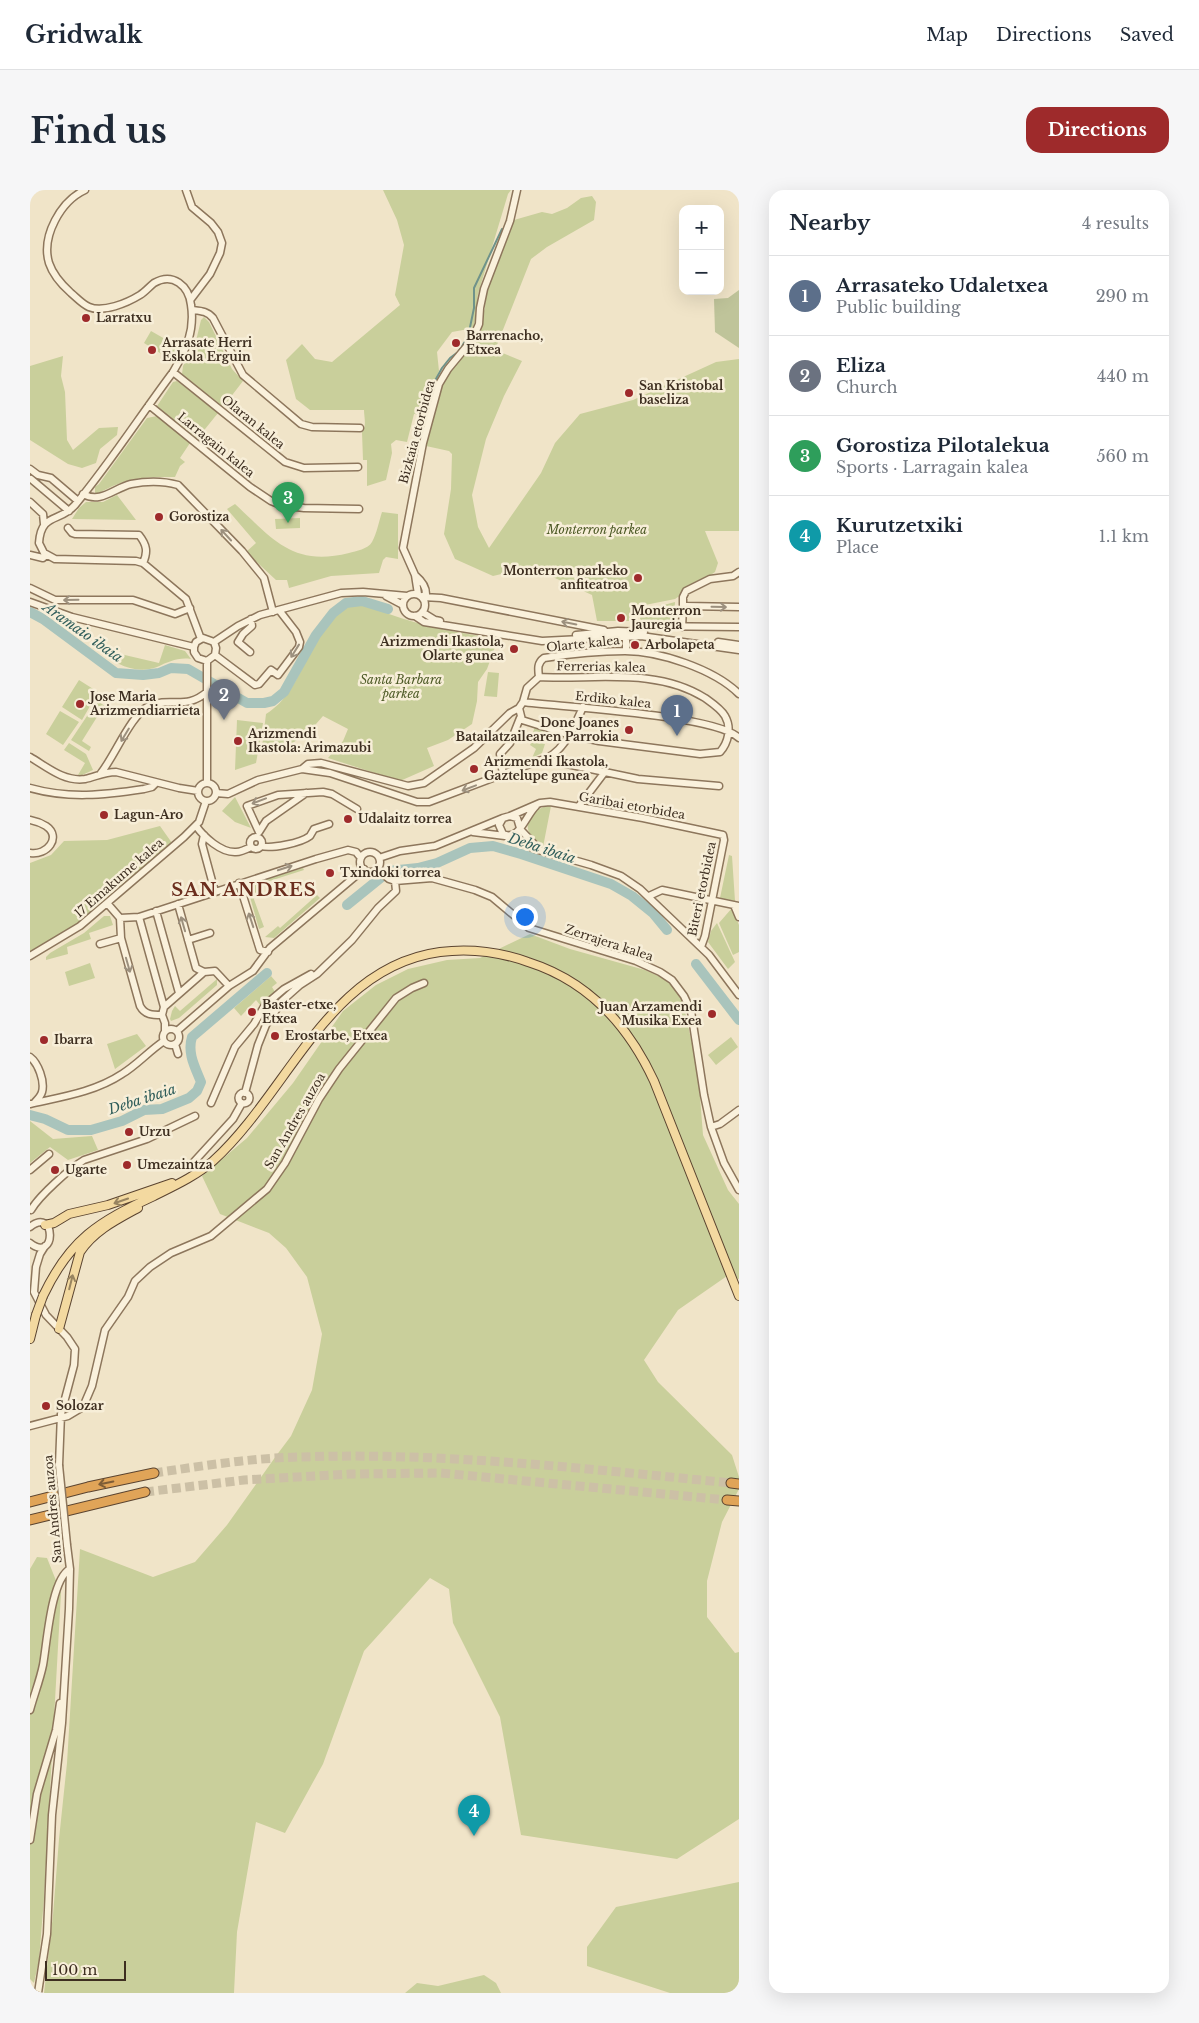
<!DOCTYPE html>
<html lang="en">
<head>
<meta charset="utf-8">
<style>
	body { margin:0; font-family:"Libre Baskerville",serif; background:#f6f6f7; color:#1f2937 }
	.controls { position:absolute; right:15px; top:15px; display:grid; overflow:hidden; border-radius:10px; box-shadow:0 5px 20px #0002 }
	.controls button { width:45px; height:45px; display:grid; place-items:center; padding:0; border:0; border-bottom:1px solid #e0e1e3; background:#fff; color:#1f2937; font:25px sans-serif }
	.scale { position:absolute; left:15px; bottom:12px; width:81px; box-sizing:border-box; padding-left:5px; border:2px solid #3d2e20; border-top:0; font-size:14px; line-height:18px; white-space:nowrap; color:#3d2e20; -webkit-text-stroke:4px #f7eed8; paint-order:stroke }
	.you { position:absolute; left:494px; top:726px; width:18px; height:18px; margin:-12px; border:4px solid #fff; border-radius:50%; background:#1a73e8; box-shadow:0 0 0 8px #1a73e833 }
	.badge { display:grid; place-items:center; width:32px; height:32px; border-radius:50%; background:#9e2a2b; color:#fff; font-size:16px; font-weight:700 }
	.pin { position:absolute; translate:-50% -41px; filter:drop-shadow(0 1px 2px #0008) }
	.pin::after { content:''; position:absolute; top:26px; width:18px; height:15px; background:inherit; clip-path:polygon(0 0,100% 0,50% 100%) }
	.list { margin:0; padding:0; list-style:none }
	h2 { display:flex; justify-content:space-between; align-items:center; height:65px; margin:0; padding:0 20px; font-size:21px }
	h2 small { font-size:16px; font-weight:400; color:#747a83 }
	.list li { display:grid; grid-template-columns:32px 1fr auto; gap:15px; align-items:center; box-sizing:border-box; height:80px; padding:0 20px; border-top:1px solid #e0e1e3 }
	.list b { display:block; font-size:19px; white-space:nowrap }
	.list p { margin:0; font-size:16px; white-space:nowrap; color:#747a83 }
	.list em { font-size:16px; font-style:normal; color:#747a83 }
	.map { position:relative; flex:none; width:709px; height:1803px; overflow:hidden; border-radius:15px }
	header { display:flex; align-items:center; gap:30px; box-sizing:border-box; height:70px; padding:0 25px; background:#fff; border-bottom:1px solid #e0e1e3 }
	header strong { font-size:24px }
	nav { display:flex; gap:28px; margin-inline-start:auto; font-size:18px }
	.intro { display:flex; align-items:center; justify-content:space-between; box-sizing:border-box; height:120px; padding:0 30px }
	h1 { margin:0; font-size:35px }
	.button { padding:12px 22px; border-radius:15px; background:#9e2a2b; color:#fff; font-size:18px; font-weight:700 }
	main { display:flex; gap:30px; padding:0 30px }
	aside { flex:1; background:#fff; border-radius:15px; box-shadow:0 5px 20px #0002 }
	.map>svg:first-child { display:block }
	.green { fill:#c9cf9b }
	.cemetery { fill:#bfc49a }
	.lines { fill:none; stroke-linecap:round; stroke-linejoin:round }
	.stream { stroke:#6f938a; stroke-width:2 }
	.river { stroke:#a9c4bc; stroke-width:10 }
	.highway-tunnel { stroke:#ccc0a6; stroke-width:9; stroke-dasharray:9 4.5; stroke-linecap:butt }
	.minor-casing { stroke:#8d765c; stroke-width:9 }
	.major-casing { stroke:#5b4430; stroke-width:10 }
	.highway-casing { stroke:#5b4430; stroke-width:11 }
	.minor { stroke:#faf1dc; stroke-width:6 }
	.major { stroke:#f3d9a0; stroke-width:8 }
	.highway { stroke:#e0a458; stroke-width:9 }
	.minor-bridge-casing { stroke:#8d765c; stroke-width:9; stroke-linecap:butt }
	.major-bridge-casing { stroke:#5b4430; stroke-width:10; stroke-linecap:butt }
	.minor-bridge { stroke:#faf1dc; stroke-width:6 }
	.major-bridge { stroke:#f3d9a0; stroke-width:8 }
	.oneway { stroke:#9c907e }
	.oneway2 { stroke:#988460 }
	.oneway3 { stroke:#7e5d36 }
	.poi-dot { fill:#9e2a2b; stroke:#f7eed8; stroke-width:2 }
	.labels { text-anchor:middle; stroke-width:5; stroke-linejoin:round; paint-order:stroke }
	.poi-label { font-size:12px; font-weight:bold; fill:#3d2e20; stroke:#f7eed8; text-anchor:start }
	.street-label { font-size:12px; fill:#3d2e20; stroke:#f7eed8 }
	.park-label { font-size:12px; font-style:italic; fill:#4d5a26; stroke:#f7eed8 }
	.water-label { font-size:14px; font-style:italic; fill:#2f5d5a; stroke:#f7eed8 }
	.district-label { font-size:18px; font-weight:bold; letter-spacing:1px; fill:#6b2e1e; stroke:#f7eed8 }
</style>
</head>
<body>
<header>
<strong>Gridwalk</strong>
<nav><a>Map</a><a>Directions</a><a>Saved</a></nav>
</header>
<div class="intro"><h1>Find us</h1><a class="button">Directions</a></div>
<main>
<div class="map">
<svg width="709" height="1803" viewBox="0 0 709 1803">
	<rect width="100%" height="100%" fill="#f0e4c8"/>
	<path class="green" d="M353,0H481L478,4L448,104L444,138L422,142L407,162L409,181L402,195L396,225L384,224L377,252L366,250L361,254L362,263L356,290L337,296V270H333L332,242C337,236 334,227 334,220H280L266,209L256,170L272,154L285,169L302,172L370,115L365,105L374,55L367,30Z
		M562,6L566,12L564,30L517,57L501,69L465,160L492,171L474,206L456,249L442,305L448,337L459,358L511,283L525,253L550,224L603,210L686,172L709,169V341H675L688,373L685,382L645,409L605,417V431H567L562,405L501,377L463,386L425,369L414,344L421,299L422,264L419,261L396,256L408,205L416,187L446,144L455,118L456,101L484,30L512,22L522,24L537,18L551,8Z
		M174,127L179,132L202,179L213,191L193,217L152,184L153,176L165,155L171,130Z
		M121,141L149,157L141,170L114,153Z
		M33,166L31,186L35,202L37,250L43,260L69,238L88,237L87,245L70,259L66,273L52,278L38,274L0,250V176Z
		M147,191L188,223L167,249L127,216L143,192Z
		M127,226L160,253L150,268L155,272L150,276L145,287C110,287 98,287 67,304H65V297L69,294L117,228Z
		M87,305L106,330L42,329L49,318L56,312H73Z
		M205,314C243,349 262,377 319,363C326,361 338,359 342,352C347,343 349,331 352,322L368,324V369L356,367L353,370L349,383L301,386L259,398L257,390H246L216,362L226,353L197,319Z
		M270,328V338L246,339L245,329Z
		M645,412L644,432L612,431L610,429L611,423L615,420Z
		M334,414C343,416 350,421 359,424C394,437 432,443 468,449L457,479L448,492L447,511L442,534L418,550L397,558L404,576L370,591L298,568L313,551L318,539L293,526L279,542L258,556L232,557L236,524C276,500 278,438 315,418C321,415 328,415 334,414Z
		M135,455L155,461L161,469C148,467 138,472 127,477C105,485 84,474 69,459L129,473Z
		M458,482L469,483L467,507L454,506Z
		M49,490L68,502L52,530L32,517Z
		M67,511L83,521L81,525L72,519L52,551L61,557L59,561L41,550Z
		M30,521L49,532L33,555L16,544Z
		M207,530L233,533L226,573L205,580Z
		M505,537L516,539L512,553L515,554L512,563L502,568L506,559L500,555L502,551L500,550Z
		M39,553L56,564L63,580L50,586L48,585L55,573L34,560Z
		M205,607L221,638L205,632L192,621Z
		M517,616H521L513,657C491,645 493,622 517,616Z
		M130,636L142,653L54,729L0,762V673L21,665L34,651L77,650Z
		M699,665L702,666L705,711L690,708Z
		M273,678L274,680L227,695L229,701L222,704L234,737L229,739L218,700L224,697L223,693Z
		M287,705L290,708L244,748L235,747L248,736L250,738Z
		M702,718L709,735V762L703,765L689,733Z
		M74,726H80L83,735L59,743L61,749L37,757L38,764L16,770V767L20,763L54,743Z
		M687,733L705,772L698,779L678,752L681,741Z
		M500,744L540,759L615,780L637,790L652,808L668,881L673,945L698,1000L709,1014V1089L697,1086L648,1120L614,1170L628,1192L702,1265L709,1287V1299L692,1332L677,1391V1427L705,1463L709,1462V1629L647,1669L491,1645L470,1527L423,1433L419,1399L400,1388L334,1461L293,1574L255,1643L226,1632L207,1742L204,1803H14L23,1725L29,1649L37,1573L50,1359L123,1387L165,1372L197,1335L246,1266L261,1246L282,1200L292,1144L277,1087L256,1058L239,1043L190,1024L172,986L217,948L263,893L313,821L346,795L378,779L417,770L450,768Z
		M60,773L65,788L39,796L35,782Z
		M241,786L247,793L242,797L245,802L230,815L226,810L211,826L204,818Z
		M187,789V795L149,828L141,831L140,829L142,821L145,816L150,821Z
		M107,844L116,856L85,879L77,854Z
		M701,847L708,857L686,875L678,865Z
		M0,931L23,949L62,946L68,960L38,970L20,957L0,973Z
		M7,1367L17,1368L31,1403L14,1708L9,1770L4,1793L0,1789V1379Z
		M709,1692V1803H640L557,1776V1757L586,1717Z
		M454,1785L466,1793L471,1803H375L387,1793L408,1796Z"/>
	<path class="cemetery" d="M709,100V158L685,142L684,109L698,108Z"/>
	<g class="lines">
		<path class="stream" d="M394,220L402,196L412,178L420,168L428,162L438,147L444,118V98L472,39"/>
		<path class="river" d="M0,422L13,429L86,483L113,485L129,483L141,478L158,479L217,513H234L243,511L254,502L286,445L303,423L316,413L332,411L358,419
			M317,715L359,681L388,678L407,673L440,658L463,656L491,664L581,694L602,706L623,723L637,740
			M666,774L709,830
			M0,925L15,929L38,940H61L92,931L114,920L132,919L159,908L167,901L171,892C165,877 157,863 162,847L237,783"/>
		<path class="highway-tunnel" d="M124,1283C172,1276 221,1268 270,1267C415,1262 557,1279 701,1293
			M115,1302L214,1290L320,1284L411,1283L697,1310"/>
		<g class="minor-casing">
			<path id="minor" d="M55,0C31,11 11,46 19,73C23,85 32,95 41,103C47,108 52,114 59,117C73,123 97,113 110,105C115,102 119,97 124,93C143,82 159,96 161,115C165,141 156,160 143,182C110,226 80,273 45,315C30,333 11,322 9,353L14,363L25,369L106,371L113,373L156,409L171,449
				M156,0L162,17L181,33L188,42L192,53L190,63L180,84L161,109
				M162,120C171,121 177,121 183,128L213,185L271,234L282,237L330,238
				M143,182L255,272L274,278L328,277
				M119,215L220,297L241,311L251,315L274,318L329,319
				M0,279L8,285L21,288L48,311
				M1,289L39,321
				M53,304C71,314 84,298 101,294C116,291 134,291 148,295L212,361L234,388L243,422
				M0,312L13,324L14,334
				M38,338L42,343L45,344L109,345C117,355 118,362 113,373
				M0,365L13,368L16,365
				M386,386C392,391 396,396 396,404L392,407
				M0,398L25,410H103L145,424L160,418
				M373 415a11 11 0 1 1 22 0a11 11 0 1 1-22 0Z
				M388,404L385,385L373,358L393,253L409,194L418,179L442,150L449,134L450,118L454,99L480,31L487,0
				M356,406L373,415
				M393,407L411,408L574,440
				M0,412L42,427L164,457
				M653,418V407L656,401L680,389L703,386L709,382
				M392,422L405,430L410,431
				M385,426L394,432L512,451L611,446L709,460
				M652,437L653,418L656,416L709,417
				M604,441L610,436L709,437
				M546,445L588,441L614,442
				M184,452L208,436L230,425L311,403L333,402L377,406
				M688,452L709,455
				M164,457L166,452L173,448L184,452L186,458L185,465L177,471
				M164,457V462L168,468L177,471
				M596,461V446
				M220,462L208,452L213,444L222,436L221,429
				M185,465L225,495L229,494L241,480L248,485L269,457L270,452L266,442L249,420
				M177,471V593
				M493,512C532,517 686,525 709,548
				M489,518L492,530L540,545L569,551L670,564L690,562C698,553 702,538 695,526C691,519 682,513 675,508C626,477 564,490 509,487
				M0,567C17,577 34,592 55,589C65,587 74,582 86,582L149,598L168,601
				M518,570L608,589L689,596
				M272,579L278,574L291,573L378,596L394,593L444,558L480,523L489,518L493,512L497,498L509,487C508,479 507,473 514,468C540,464 569,461 595,461C629,461 684,479 709,504
				M71,583C84,567 102,523 119,516C141,506 156,521 178,501
				M473,585L470,564L480,553L490,528
				M168 602a9 9 0 1 1 18 0a9 9 0 1 1-18 0Z
				M0,598C39,609 74,605 114,599L122,597L126,593
				M186,603L198,604L228,590L272,579L300,583L387,612H399L508,571C532,567 544,537 553,517
				M276,603L236,631L229,642L217,616L248,605L293,602L302,604L327,619
				M549,616L574,583
				M480,626L510,613L520,612L613,628L693,645L694,650L675,746L671,757
				M0,630C5,631 11,633 16,636C32,647 17,666 0,663
				M166,636C174,647 191,663 206,662C211,662 217,659 221,657
				M490,638L487,628L480,626L473,628L469,635L473,644C489,652 496,625 506,616
				M490,639L507,657
				M443,642L475,646
				M174,645L172,654L185,702
				M478,647L505,659L561,675L591,686L610,699L679,765L709,805
				M220 653a6 6 0 1 1 12 0a6 6 0 1 1-12 0Z
				M231,656C241,659 271,653 280,646C281,644 283,641 284,639L299,634
				M330 672a10 10 0 1 1 20 0a10 10 0 1 1-20 0Z
				M349,668L370,661L405,656L473,628
				M347,679L359,689L365,691L402,688L445,700L462,707L499,738L606,771L630,782L642,790L654,806L661,821L674,905L681,937L694,973L709,1000
				M209,693L230,760L238,762
				M619,706L632,700L709,716
				M77,713L90,728L109,727L286,669L318,660L326,662L331,668
				M148,714L166,778L174,782
				M704,715L709,727
				M126,721L149,803
				M109,727L134,817
				M90,728L91,748L110,816C115,825 122,825 132,825
				M158,750L180,743
				M70,754L91,748
				M0,766L50,736L154,647L169,632L176,611
				M133 847a8 8 0 1 1 16 0a8 8 0 1 1-16 0Z
				M135,841V833L132,825L134,817L174,782L185,781L199,796
				M147,841L199,796L223,781L240,758L334,679
				M145,854L148,864
				M0,867C8,873 15,891 12,902C11,906 8,909 5,912
				M208.5 908a5.5 5.5 0 1 1 11 0a5.5 5.5 0 1 1-11 0Z
				M215,903L228,855L236,835L252,811L270,795L287,784L322,750L348,718L366,701L365,691
				M181,913L205,857L224,834L235,815L254,799L281,784
				M0,914C31,907 65,902 92,884C107,875 119,861 134,851
				M681,937L690,934L709,920
				M161,975L203,929L212,913
				M0,980L19,964
				M1,1020C9,1006 39,979 54,970L117,949L165,926
				M0,1037C26,1016 27,1074 0,1053
				M15,1056L10,1064L6,1077L4,1102L16,1125L37,1147L45,1159L44,1175L31,1224L29,1275
				M0,1236L38,1226L53,1217L62,1196L75,1140L98,1107L105,1091L120,1077L141,1063L181,1046L237,999L255,973L289,909L309,879L366,808L382,798L394,793
				M0,1520C4,1505 10,1490 13,1475C17,1453 21,1389 40,1379
				M0,1650L7,1604L26,1540L30,1513
				M8,1803L17,1744L22,1625L32,1533L39,1419L40,1379L37,1355"/>
		</g>
		<g class="major-casing">
			<path id="major" d="M15,1035L24,1033L39,1024L78,1015L142,993
				M13,1106C40,1049 68,1032 124,1006C144,996 166,986 183,971C259,902 298,777 410,762C440,758 470,762 498,772C558,791 598,835 624,891L709,1106
				M29,1139L50,1062C64,1041 86,1030 108,1018
				M0,1149L6,1125"/>
		</g>
		<g class="highway-casing">
			<path id="highway" d="M701,1293L709,1294
				M697,1310L709,1311
				M0,1312L58,1297L124,1283
				M0,1330L115,1302"/>
		</g>
		<use href="#minor" class="minor"/>
		<use href="#major" class="major"/>
		<use href="#highway" class="highway"/>
		<g class="minor-bridge-casing">
			<path id="minor-bridge" d="M29,1275L37,1355"/>
		</g>
		<g class="major-bridge-casing">
			<path id="major-bridge" d="M6,1125L13,1106"/>
		</g>
		<use href="#minor-bridge" class="minor-bridge"/>
		<use href="#major-bridge" class="major-bridge"/>
	</g>
	<defs><path id="oneway-shaft" d="M-6 0H5M1.5-3L5.5 0L1.5 3" fill="none" stroke-width="1.6" stroke-linecap="round" stroke-linejoin="round" transform="scale(1.25)"/></defs>
	<g class="oneway">
		<use href="#oneway-shaft" transform="translate(196 345) rotate(-133)"/>
		<use href="#oneway-shaft" transform="translate(41 410) rotate(179)"/>
		<use href="#oneway-shaft" transform="translate(689 417) rotate(1)"/>
		<use href="#oneway-shaft" transform="translate(539 433) rotate(-169)"/>
		<use href="#oneway-shaft" transform="translate(265 461) rotate(122)"/>
		<use href="#oneway-shaft" transform="translate(95 545) rotate(121)"/>
		<use href="#oneway-shaft" transform="translate(439 598) rotate(159)"/>
		<use href="#oneway-shaft" transform="translate(229 611) rotate(159)"/>
		<use href="#oneway-shaft" transform="translate(255 678) rotate(-18)"/>
		<use href="#oneway-shaft" transform="translate(221 730) rotate(-108)"/>
		<use href="#oneway-shaft" transform="translate(153 734) rotate(-106)"/>
		<use href="#oneway-shaft" transform="translate(98 775) rotate(74)"/>
	</g>
	<g class="oneway2">
		<use href="#oneway-shaft" transform="translate(91 1011) rotate(161)"/>
		<use href="#oneway-shaft" transform="translate(41 1092) rotate(-76)"/>
	</g>
	<use class="oneway3" href="#oneway-shaft" transform="translate(76 1293) rotate(168)"/>
	<g class="poi-dot">
		<circle cx="56" cy="128" r="5"/>
		<circle cx="426" cy="153" r="5"/>
		<circle cx="122" cy="160" r="5"/>
		<circle cx="599" cy="203" r="5"/>
		<circle cx="129" cy="327" r="5"/>
		<circle cx="608" cy="388" r="5"/>
		<circle cx="591" cy="428" r="5"/>
		<circle cx="605" cy="455" r="5"/>
		<circle cx="484" cy="459" r="5"/>
		<circle cx="50" cy="514" r="5"/>
		<circle cx="599" cy="540" r="5"/>
		<circle cx="208" cy="551" r="5"/>
		<circle cx="444" cy="579" r="5"/>
		<circle cx="74" cy="625" r="5"/>
		<circle cx="318" cy="629" r="5"/>
		<circle cx="300" cy="683" r="5"/>
		<circle cx="222" cy="822" r="5"/>
		<circle cx="682" cy="824" r="5"/>
		<circle cx="245" cy="846" r="5"/>
		<circle cx="14" cy="850" r="5"/>
		<circle cx="99" cy="942" r="5"/>
		<circle cx="97" cy="975" r="5"/>
		<circle cx="25" cy="980" r="5"/>
		<circle cx="16" cy="1216" r="5"/>
	</g>
	<g class="labels">
		<g class="poi-label">
			<text x="66" y="132">Larratxu</text>
			<text x="436" y="150">Barrenacho,<tspan x="436" dy="14">Etxea</tspan></text>
			<text x="132" y="157">Arrasate Herri<tspan x="132" dy="14">Eskola Erguin</tspan></text>
			<text x="609" y="200">San Kristobal<tspan x="609" dy="14">baseliza</tspan></text>
			<text x="139" y="331">Gorostiza</text>
			<text x="598" y="385" text-anchor="end">Monterron parkeko<tspan x="598" dy="14">anfiteatroa</tspan></text>
			<text x="601" y="425">Monterron<tspan x="601" dy="14">Jauregia</tspan></text>
			<text x="474" y="456" text-anchor="end">Arizmendi Ikastola,<tspan x="474" dy="14">Olarte gunea</tspan></text>
			<text x="615" y="459">Arbolapeta</text>
			<text x="60" y="511">Jose Maria<tspan x="60" dy="14">Arizmendiarrieta</tspan></text>
			<text x="589" y="537" text-anchor="end">Done Joanes<tspan x="589" dy="14">Batailatzailearen Parrokia</tspan></text>
			<text x="218" y="548">Arizmendi<tspan x="218" dy="14">Ikastola: Arimazubi</tspan></text>
			<text x="454" y="576">Arizmendi Ikastola,<tspan x="454" dy="14">Gaztelupe gunea</tspan></text>
			<text x="84" y="629">Lagun-Aro</text>
			<text x="328" y="633">Udalaitz torrea</text>
			<text x="310" y="687">Txindoki torrea</text>
			<text x="232" y="819">Baster-etxe,<tspan x="232" dy="14">Etxea</tspan></text>
			<text x="672" y="821" text-anchor="end">Juan Arzamendi<tspan x="672" dy="14">Musika Exea</tspan></text>
			<text x="255" y="850">Erostarbe, Etxea</text>
			<text x="24" y="854">Ibarra</text>
			<text x="109" y="946">Urzu</text>
			<text x="107" y="979">Umezaintza</text>
			<text x="35" y="984">Ugarte</text>
			<text x="26" y="1220">Solozar</text>
		</g>
		<g class="street-label">
			<text transform="translate(223 232) rotate(39)" y="4">Olaran kalea</text>
			<text transform="translate(387 242) rotate(-75)" y="4">Bizkaia etorbidea</text>
			<text transform="translate(186 255) rotate(39)" y="4">Larragain kalea</text>
			<text transform="translate(553 454) rotate(-6)" y="4">Olarte kalea</text>
			<text transform="translate(571 477) rotate(1)" y="4">Ferrerias kalea</text>
			<text transform="translate(583 510) rotate(6)" y="4">Erdiko kalea</text>
			<text transform="translate(602 616) rotate(10)" y="4">Garibai etorbidea</text>
			<text transform="translate(89 688) rotate(-41)" y="4">17 Emakume kalea</text>
			<text transform="translate(672 699) rotate(-78)" y="4">Biteri etorbidea</text>
			<text transform="translate(579 753) rotate(18)" y="4">Zerrajera kalea</text>
			<text transform="translate(265 931) rotate(-60)" y="4">San Andres auzoa</text>
			<text transform="translate(23 1319) rotate(-95)" y="4">San Andres auzoa</text>
		</g>
		<g class="park-label">
			<text x="567" y="344">Monterron parkea</text>
			<text x="371" y="494">Santa Barbara<tspan x="371" dy="14">parkea</tspan></text>
		</g>
		<g class="water-label">
			<text transform="translate(53 442) rotate(35)" y="5">Aramaio ibaia</text>
			<text transform="translate(512 658) rotate(18)" y="5">Deba ibaia</text>
			<text transform="translate(112 909) rotate(-18)" y="5">Deba ibaia</text>
		</g>
		<g class="district-label">
			<text x="214" y="706">SAN ANDRES</text>
		</g>
	</g>
</svg>
<div class="controls">
<button>+</button>
<button>−</button>
</div>
<div class="scale">100 m</div>
<div class="you"></div>
<div class="pin badge" style="left:647px;top:546px;background:#5c6f8a">1</div>
<div class="pin badge" style="left:194px;top:530px;background:#6b7280">2</div>
<div class="pin badge" style="left:258px;top:333px;background:#2e9e5b">3</div>
<div class="pin badge" style="left:444px;top:1646px;background:#0f9aa8">4</div>
</div>
<aside>
<h2>Nearby<small>4 results</small></h2>
<ul class="list">
<li><span class="badge" style="background:#5c6f8a">1</span><div><b>Arrasateko Udaletxea</b><p>Public building</p></div><em>290 m</em></li>
<li><span class="badge" style="background:#6b7280">2</span><div><b>Eliza</b><p>Church</p></div><em>440 m</em></li>
<li><span class="badge" style="background:#2e9e5b">3</span><div><b>Gorostiza Pilotalekua</b><p>Sports · Larragain kalea</p></div><em>560 m</em></li>
<li><span class="badge" style="background:#0f9aa8">4</span><div><b>Kurutzetxiki</b><p>Place</p></div><em>1.1 km</em></li>
</ul>
</aside>
</main>
</body>
</html>
